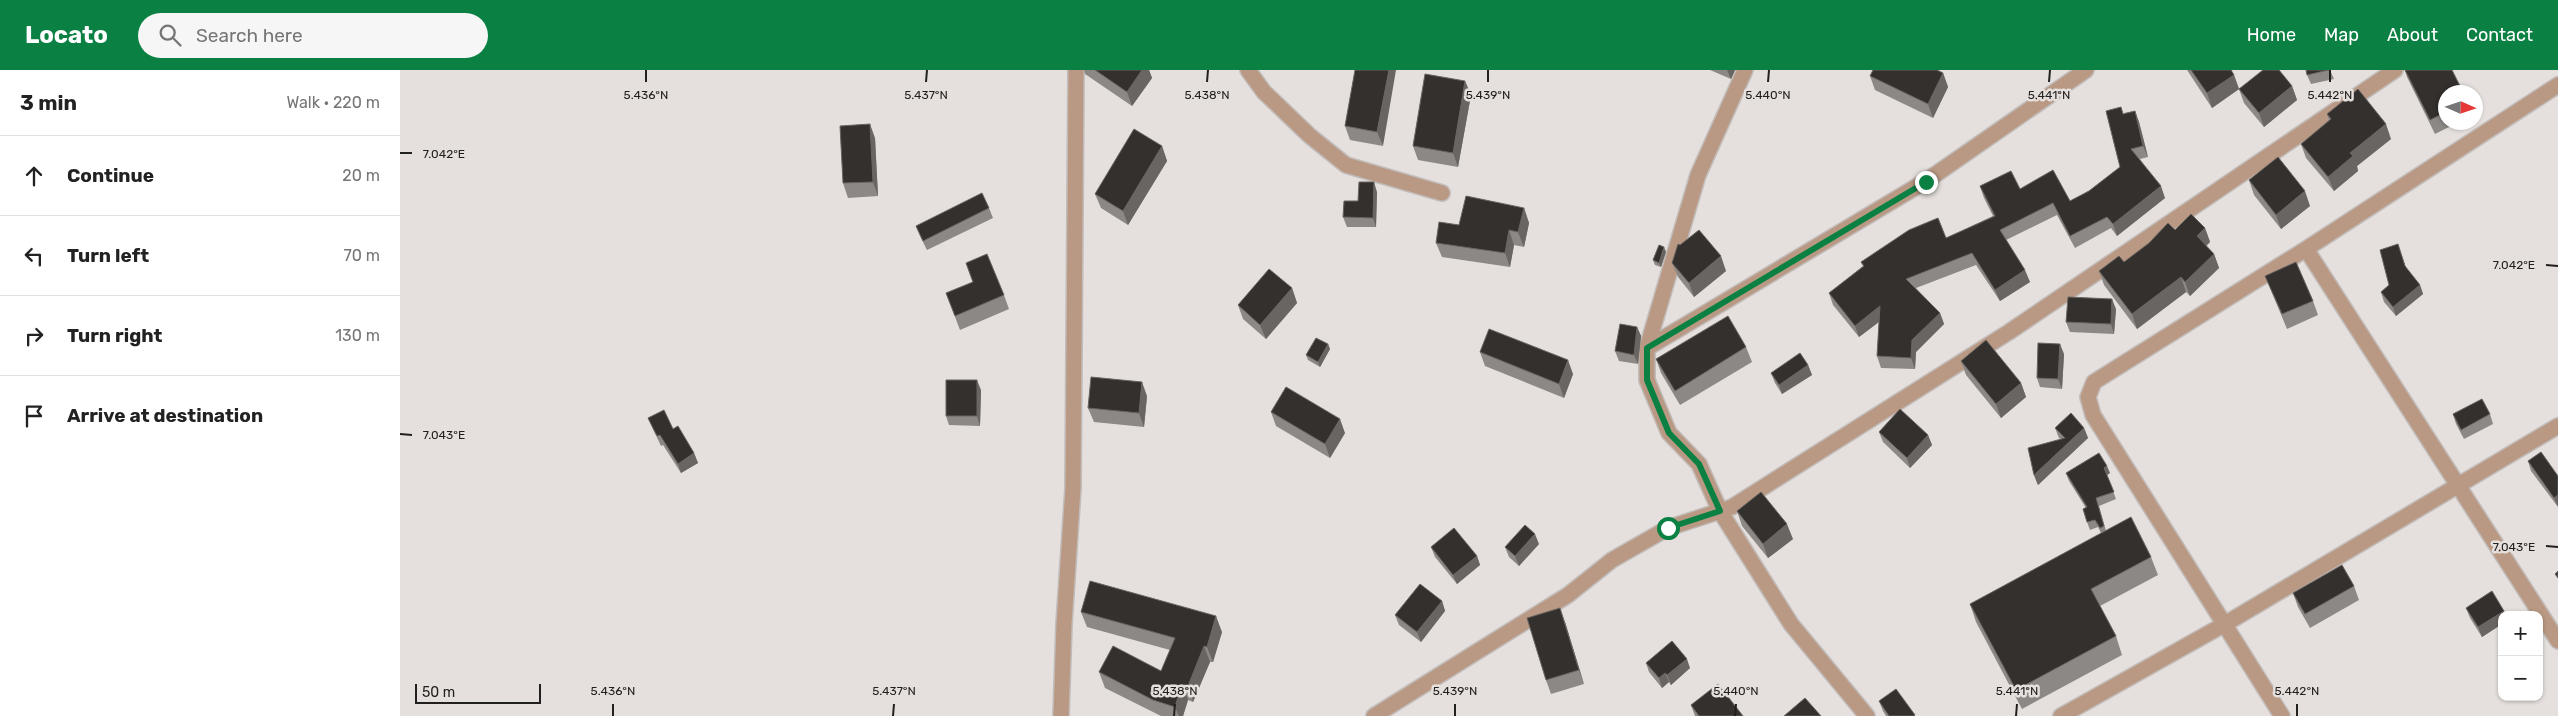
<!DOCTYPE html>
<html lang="en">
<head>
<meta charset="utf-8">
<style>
	body { margin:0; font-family:Rubik,sans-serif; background:#f6f6f6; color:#222 }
	.controls { position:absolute; right:15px; bottom:15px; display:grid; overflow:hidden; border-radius:10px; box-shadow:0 1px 4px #0004 }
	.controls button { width:45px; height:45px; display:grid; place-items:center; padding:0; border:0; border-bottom:1px solid #e0e0e0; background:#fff; color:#222; font:25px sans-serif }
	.compass { position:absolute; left:2038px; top:15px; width:45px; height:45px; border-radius:50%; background:#fff; box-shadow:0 1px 4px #0004; rotate:93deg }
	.scale { position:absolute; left:15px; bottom:12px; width:126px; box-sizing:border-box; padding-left:5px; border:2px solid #22201f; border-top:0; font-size:14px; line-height:18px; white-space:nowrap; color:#22201f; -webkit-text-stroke:4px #e5e0dd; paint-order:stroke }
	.stop { position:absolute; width:15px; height:15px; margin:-11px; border:4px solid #0b8043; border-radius:50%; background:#fff }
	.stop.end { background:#0b8043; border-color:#fff; box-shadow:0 1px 5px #0008 }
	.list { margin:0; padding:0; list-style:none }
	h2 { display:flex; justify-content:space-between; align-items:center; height:65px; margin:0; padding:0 20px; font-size:21px }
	h2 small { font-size:16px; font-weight:400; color:#767676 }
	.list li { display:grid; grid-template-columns:32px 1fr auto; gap:15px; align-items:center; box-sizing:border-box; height:80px; padding:0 20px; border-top:1px solid #e0e0e0 }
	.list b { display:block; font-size:19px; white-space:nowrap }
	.list em { font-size:16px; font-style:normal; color:#767676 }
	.icon { flex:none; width:28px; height:28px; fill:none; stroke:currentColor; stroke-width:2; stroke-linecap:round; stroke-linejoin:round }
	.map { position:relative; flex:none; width:2158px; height:646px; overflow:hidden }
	header { display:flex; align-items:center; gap:30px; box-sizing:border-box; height:70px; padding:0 25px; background:#0b8043; color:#fff }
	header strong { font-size:24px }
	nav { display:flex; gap:28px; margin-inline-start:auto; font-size:18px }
	.search { width:350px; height:45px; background:#f6f6f6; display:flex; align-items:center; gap:12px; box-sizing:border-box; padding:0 18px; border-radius:28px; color:#767676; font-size:19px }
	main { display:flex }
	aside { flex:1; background:#fff }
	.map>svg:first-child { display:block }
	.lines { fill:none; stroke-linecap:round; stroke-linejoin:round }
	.minor-casing { stroke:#c2bdbb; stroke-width:18 }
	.minor { stroke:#b99983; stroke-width:15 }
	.wall { fill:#8c8886 }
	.shaded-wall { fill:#696562 }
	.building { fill:#34302e; stroke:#696562 }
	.route { stroke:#0b8043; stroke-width:6 }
	.ticks { fill:none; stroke:#22201f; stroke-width:2 }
	.ticks-label { font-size:12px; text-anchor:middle; fill:#22201f; stroke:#e5e0dd; stroke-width:5; stroke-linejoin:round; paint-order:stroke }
</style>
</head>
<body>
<header>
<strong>Locato</strong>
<div class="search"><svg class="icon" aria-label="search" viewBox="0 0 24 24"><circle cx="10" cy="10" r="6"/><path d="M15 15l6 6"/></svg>Search here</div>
<nav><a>Home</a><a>Map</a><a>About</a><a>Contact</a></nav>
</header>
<main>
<aside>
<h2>3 min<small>Walk · 220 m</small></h2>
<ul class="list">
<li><svg class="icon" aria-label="ahead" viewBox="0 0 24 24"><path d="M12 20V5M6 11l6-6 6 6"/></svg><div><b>Continue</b></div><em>20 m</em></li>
<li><svg class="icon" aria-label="left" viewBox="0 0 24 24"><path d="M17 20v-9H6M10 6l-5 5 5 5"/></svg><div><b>Turn left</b></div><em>70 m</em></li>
<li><svg class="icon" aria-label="right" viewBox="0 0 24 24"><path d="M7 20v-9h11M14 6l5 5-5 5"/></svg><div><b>Turn right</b></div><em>130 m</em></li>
<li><svg class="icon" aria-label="arrive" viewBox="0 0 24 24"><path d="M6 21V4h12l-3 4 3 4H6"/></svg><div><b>Arrive at destination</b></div></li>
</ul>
</aside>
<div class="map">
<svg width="2158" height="646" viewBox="0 0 2158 646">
	<rect width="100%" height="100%" fill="#e5e0dd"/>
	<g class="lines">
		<g class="minor-casing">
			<path id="minor" d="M848,0L864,22L910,66L946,95L1042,123
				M1906,179L2158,571
				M1247,278L1526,111L1686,0
				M661,646L664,554L673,418L676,0
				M974,646L1168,525L1212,490L1268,458L1320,441L1299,394L1269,363L1247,310V278L1298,105L1345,0
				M1467,646L1391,554L1320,441L1332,437L1609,262L1995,0
				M1661,646L1825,554L2158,356
				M1882,646L1693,345L1688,327L1694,312L1906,179L2158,15"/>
		</g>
		<use href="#minor" class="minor"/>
	</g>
	<path class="wall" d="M684,0H749L752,8L732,36L685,4Z
		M955,0L983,76L950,70L945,56Z
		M1310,0H1335L1331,9Z
		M1787,0H1831L1834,5L1839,19L1812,38Z
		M1930,0L1934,9L1911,14L1907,5Z
		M2005,0H2052L2046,22V52H2059L2035,64L2007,7Z
		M1543,3L1548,17L1533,48L1475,20L1470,6Z
		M1065,11L1071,25L1058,97L1018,90L1013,76Z
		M1892,16L1897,30L1864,57L1844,33L1839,19Z
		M1735,41L1739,52L1748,87L1740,89L1765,128L1717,166L1711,158L1675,178L1657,145L1606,170L1630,212L1600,231L1576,195L1516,218L1540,243L1544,254L1516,282L1515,299L1481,298L1477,286L1479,252L1459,267L1433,235L1429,223L1463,196L1461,192L1546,168L1593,146L1584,128L1580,116L1620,119L1670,131L1689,121L1720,97L1724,43Z
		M1927,44L1991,69L1957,96L1958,101L1934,121L1906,88L1901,74L1929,50Z
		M475,68L478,126L448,128L443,113Z
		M762,76L767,91L728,155L701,138L695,124Z
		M1849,110L1910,136L1881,159L1854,125Z
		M977,122L976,157H947L943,147L958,131Z
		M589,138L593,148L527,180L520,166L516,156Z
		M1124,138L1129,153L1124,177L1114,175L1110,197L1042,187L1036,173L1059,155Z
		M1805,158L1810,172L1806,176L1814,184L1819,198L1790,226L1786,222L1737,259L1704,215L1699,201L1724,192L1775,160Z
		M1998,174L2006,198L2020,215L2023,224L1996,246L1984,232L1981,222L1989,215Z
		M1266,182L1261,197L1255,195L1253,190Z
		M566,193L604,225L609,239L560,260L546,223L573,212Z
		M1272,193L1326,201L1294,227L1278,207Z
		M1865,206L1913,231L1918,245L1887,259Z
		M892,218L897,233L866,269L843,249L838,235Z
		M1716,239L1714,264L1670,262L1666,252Z
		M1237,257L1241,266L1238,294L1219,291L1215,281Z
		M928,274L930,279L920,297L908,290L906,285Z
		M1346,277L1352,292L1280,335L1261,303L1256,289Z
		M1080,282L1173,304L1164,328L1085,296Z
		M1664,284L1662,319L1640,317L1637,308Z
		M1561,291L1621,313L1626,327L1601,348L1566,305Z
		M1408,295L1412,305L1382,324L1375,313L1371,303Z
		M581,320L580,356L549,355L546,346Z
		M747,326L744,357L694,352L688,338Z
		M871,342L945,363L930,388L876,356Z
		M2053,344H2090L2093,354L2064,369L2056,354Z
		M248,348L273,359L294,383L298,393L281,403L263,375L261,376L252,357Z
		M1655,358H1684L1688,368L1638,415L1634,405L1661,369L1659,368Z
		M1479,362L1528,365L1532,375L1510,398L1483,372Z
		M2141,382L2158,437L2131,401L2128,391Z
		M1666,403H1710L1707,405L1716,429L1699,436L1706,461L1751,487L1758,505L1700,536L1716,566L1722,585L1622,639L1576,552L1570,534L1701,463L1698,457L1690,460L1687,452L1686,438L1669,411Z
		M1337,441L1393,469L1368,488L1342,456Z
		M1139,474L1119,496L1109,487L1105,477Z
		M1031,477L1077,486L1080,495L1057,514L1035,487Z
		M1954,516L1959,530L1910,558L1898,537L1893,523Z
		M1042,531L1045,541L1021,572L999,555L995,545Z
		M2066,538L2104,541L2106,545H2102V554L2082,567L2070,548Z
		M681,542L822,562L813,592H810L793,632L788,630L783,646H761L705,618L699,602L761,601L770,580L687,557Z
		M1165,552L1184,614L1151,624L1146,610Z
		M1246,593L1290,598L1271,615L1269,612L1262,618L1249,602Z
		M1479,631L1515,646H1486L1483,641Z
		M1291,635L1343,646H1295Z"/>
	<path class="shaded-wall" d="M742,0H749L752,8L732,36L727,22Z
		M989,0H996L983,76L977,62Z
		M1327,0H1335L1331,9Z
		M1543,3L1548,17L1533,48L1528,34Z
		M1834,5L1839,19L1812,38L1807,23Z
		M1065,11L1071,25L1058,97L1053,83Z
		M1892,16L1897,30L1864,57L1859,43Z
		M1735,41L1739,52L1748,87L1743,76Z
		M470,54L475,68L478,126L473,112Z
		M1986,54L1991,69L1957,96L1958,101L1934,121L1928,107L1950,83Z
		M762,76L767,91L728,155L723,141Z
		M974,112L977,122L976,157L973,148Z
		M1761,116L1765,128L1717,166L1713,154Z
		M1905,121L1910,136L1881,159L1876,145Z
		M1124,138L1129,153L1124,177L1118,162Z
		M1805,158L1810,172L1802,180L1797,166Z
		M1109,160L1114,175L1110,197L1105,183Z
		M1264,177L1266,182L1261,197L1259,193Z
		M1814,184L1819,198L1790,226L1785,212Z
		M1321,186L1326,201L1294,227L1289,213Z
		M1625,200L1630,212L1600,231L1595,220Z
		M1781,207L1786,222L1737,259L1732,244Z
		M2020,215L2023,224L1996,246L1993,237Z
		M892,218L897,233L866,269L860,255Z
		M1712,229L1716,239L1714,264L1711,254Z
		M1480,236L1484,248L1459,267L1455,256Z
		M1540,243L1544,254L1516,282L1515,299L1511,288L1512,270Z
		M1237,257L1241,266L1238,294L1234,285Z
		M928,274L930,279L920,297L918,292Z
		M1660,274L1664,284L1662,319L1658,309Z
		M1168,290L1173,304L1164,328L1159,314Z
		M1408,295L1412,305L1382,324L1379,315Z
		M577,310L581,320L580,356L577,346Z
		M742,312L747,326L744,357L739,343Z
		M1621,313L1626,327L1601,348L1596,334Z
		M940,349L945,363L930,388L925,374Z
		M1684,358L1688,368L1638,415L1634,405Z
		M1528,365L1532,375L1510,398L1507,388Z
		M294,383L298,393L281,403L278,394Z
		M1707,396L1710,403L1707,405L1704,398Z
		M2158,425V437L2154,428Z
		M1387,454L1393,469L1368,488L1363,474Z
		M1135,464L1139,474L1119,496L1115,486Z
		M1077,486L1080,495L1057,514L1053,505Z
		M1042,531L1045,541L1021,572L1017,562Z
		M1160,538L1165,552L1184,614L1179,600Z
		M2104,541L2106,545H2102V554L2082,567L2078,557Z
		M816,546L822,562L813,592L807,577Z
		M804,576L810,592L793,632L788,616Z
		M1287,589L1290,598L1271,615L1267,605Z
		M1265,603L1269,612L1262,618L1259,608Z
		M782,614L788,630L783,646H779L775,637Z"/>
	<path class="building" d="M695,0H742L727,22Z
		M955,0H989L977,62L945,56Z
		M1473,0H1537L1543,3L1528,34L1470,6Z
		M1791,0H1831L1834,5L1807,23Z
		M1863,0H1879L1892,16L1859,43L1839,19Z
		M1906,0H1929L1907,5Z
		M2005,0H2052L2063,22H2046V42L2030,50Z
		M1025,4L1065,11L1053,83L1013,76Z
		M1958,19L1986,54L1950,83L1953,86L1928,107L1901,74L1931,49L1927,44Z
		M1721,37L1723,44L1735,41L1743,76L1731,79L1761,116L1713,154L1707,147L1670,166L1653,133L1600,160L1625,200L1595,220L1572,183L1506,209L1540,243L1512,270L1511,288L1477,286L1480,236L1455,256L1429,223L1464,196L1461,192L1509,160L1538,148L1546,168L1595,146L1580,116L1611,101L1620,119L1653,100L1670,131L1689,121L1720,97L1706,41Z
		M470,54L473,112L443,113L440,56Z
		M734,59L762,76L723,141L695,124Z
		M1878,87L1905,121L1876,145L1849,110Z
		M959,112H974L973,148L943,147L944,131H958Z
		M582,123L589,138L523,171L516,156Z
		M1066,126L1124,138L1118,162L1109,160L1105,183L1036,173L1039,152L1059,155Z
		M1791,144L1805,158L1797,166L1814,184L1785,212L1781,207L1732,244L1699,201L1719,186L1724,192L1749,173L1768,153L1775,160Z
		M1299,160L1321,186L1289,213L1272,193L1278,174L1280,175Z
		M1998,174L2005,196L2020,215L1993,237L1981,222L1989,215L1980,180Z
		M1259,175L1264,177L1259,193L1253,190Z
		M587,184L604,225L555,246L546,223L573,212L566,193Z
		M1896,192L1913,231L1882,244L1865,206Z
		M869,199L892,218L860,255L838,235Z
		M1668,227L1712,229L1711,254L1666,252Z
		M1328,246L1346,277L1275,321L1256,289Z
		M1220,254L1237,257L1234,285L1215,281Z
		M1089,259L1168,290L1159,314L1080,282Z
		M916,268L928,274L918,292L906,285Z
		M1586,270L1621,313L1596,334L1561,291Z
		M1638,273L1660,274L1658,309L1637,308Z
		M1400,283L1408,295L1379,315L1371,303Z
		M691,307L742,312L739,343L688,338Z
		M546,310H577V346H546Z
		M886,317L940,349L925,374L871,342Z
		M2082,329L2090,344L2061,360L2053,344Z
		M1500,339L1528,365L1507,388L1479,362Z
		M264,340L273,359L278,356L294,383L278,394L260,365L257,366L248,348Z
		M1671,343L1684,358L1634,405L1628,378L1665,368L1655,358Z
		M2141,382L2158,406V425L2154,428L2128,391Z
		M1699,383L1707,396L1704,398L1714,422L1696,428L1704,456L1700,458L1695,450L1687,452L1683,439L1687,437L1666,403Z
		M1361,422L1387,454L1363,474L1337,441Z
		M1731,447L1751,487L1691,519L1716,566L1616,620L1570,534Z
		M1125,455L1135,464L1115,486L1105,477Z
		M1054,458L1077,486L1053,505L1031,477Z
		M1942,495L1954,516L1905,544L1893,523Z
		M2158,501V508L2155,504Z
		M690,511L816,546L807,577L804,576L788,616L782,614L775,637L753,630L699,602L713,576L761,601L775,568L681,542Z
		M1020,514L1042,531L1017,562L995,545Z
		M2092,521L2104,541L2078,557L2066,538Z
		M1160,538L1179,600L1146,610L1127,548Z
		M1272,571L1287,589L1267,605L1265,603L1259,608L1246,593Z
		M1318,614L1343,646H1299L1291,635Z
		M1496,619L1515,645L1514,646H1489L1479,631Z
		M1405,628L1421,646H1384Z"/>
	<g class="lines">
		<path class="route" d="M1268,458L1320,441L1299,394L1269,363L1247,310V278L1526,112"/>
	</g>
	<path class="ticks" d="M246,12V0M526,12L527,0M807,12L808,0M1088,12V0M1368,12L1369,0M1649,12L1650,0M1930,12V0M0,83H12M2146,195L2158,196M0,364L12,365M2146,476L2158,477M213,646V634M493,646L494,634M774,646L775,634M1055,646V634M1335,646L1336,634M1616,646L1617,634M1897,646V634"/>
	<g class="ticks-label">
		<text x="246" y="29">5.436°N</text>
		<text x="526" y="29">5.437°N</text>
		<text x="807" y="29">5.438°N</text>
		<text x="1088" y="29">5.439°N</text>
		<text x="1368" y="29">5.440°N</text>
		<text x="1649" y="29">5.441°N</text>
		<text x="1930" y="29">5.442°N</text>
		<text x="44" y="88">7.042°E</text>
		<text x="2114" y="199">7.042°E</text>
		<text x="44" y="369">7.043°E</text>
		<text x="2114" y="481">7.043°E</text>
		<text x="213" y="625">5.436°N</text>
		<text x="494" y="625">5.437°N</text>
		<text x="775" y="625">5.438°N</text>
		<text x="1055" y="625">5.439°N</text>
		<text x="1336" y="625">5.440°N</text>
		<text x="1617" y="625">5.441°N</text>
		<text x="1897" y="625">5.442°N</text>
	</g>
</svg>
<div class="controls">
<button>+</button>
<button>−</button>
</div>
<svg class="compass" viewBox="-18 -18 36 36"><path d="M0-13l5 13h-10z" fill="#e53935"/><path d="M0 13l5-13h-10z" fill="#767676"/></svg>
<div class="scale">50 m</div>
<div class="stop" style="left:1268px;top:458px"></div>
<div class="stop end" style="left:1526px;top:112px"></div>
</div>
</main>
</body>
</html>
